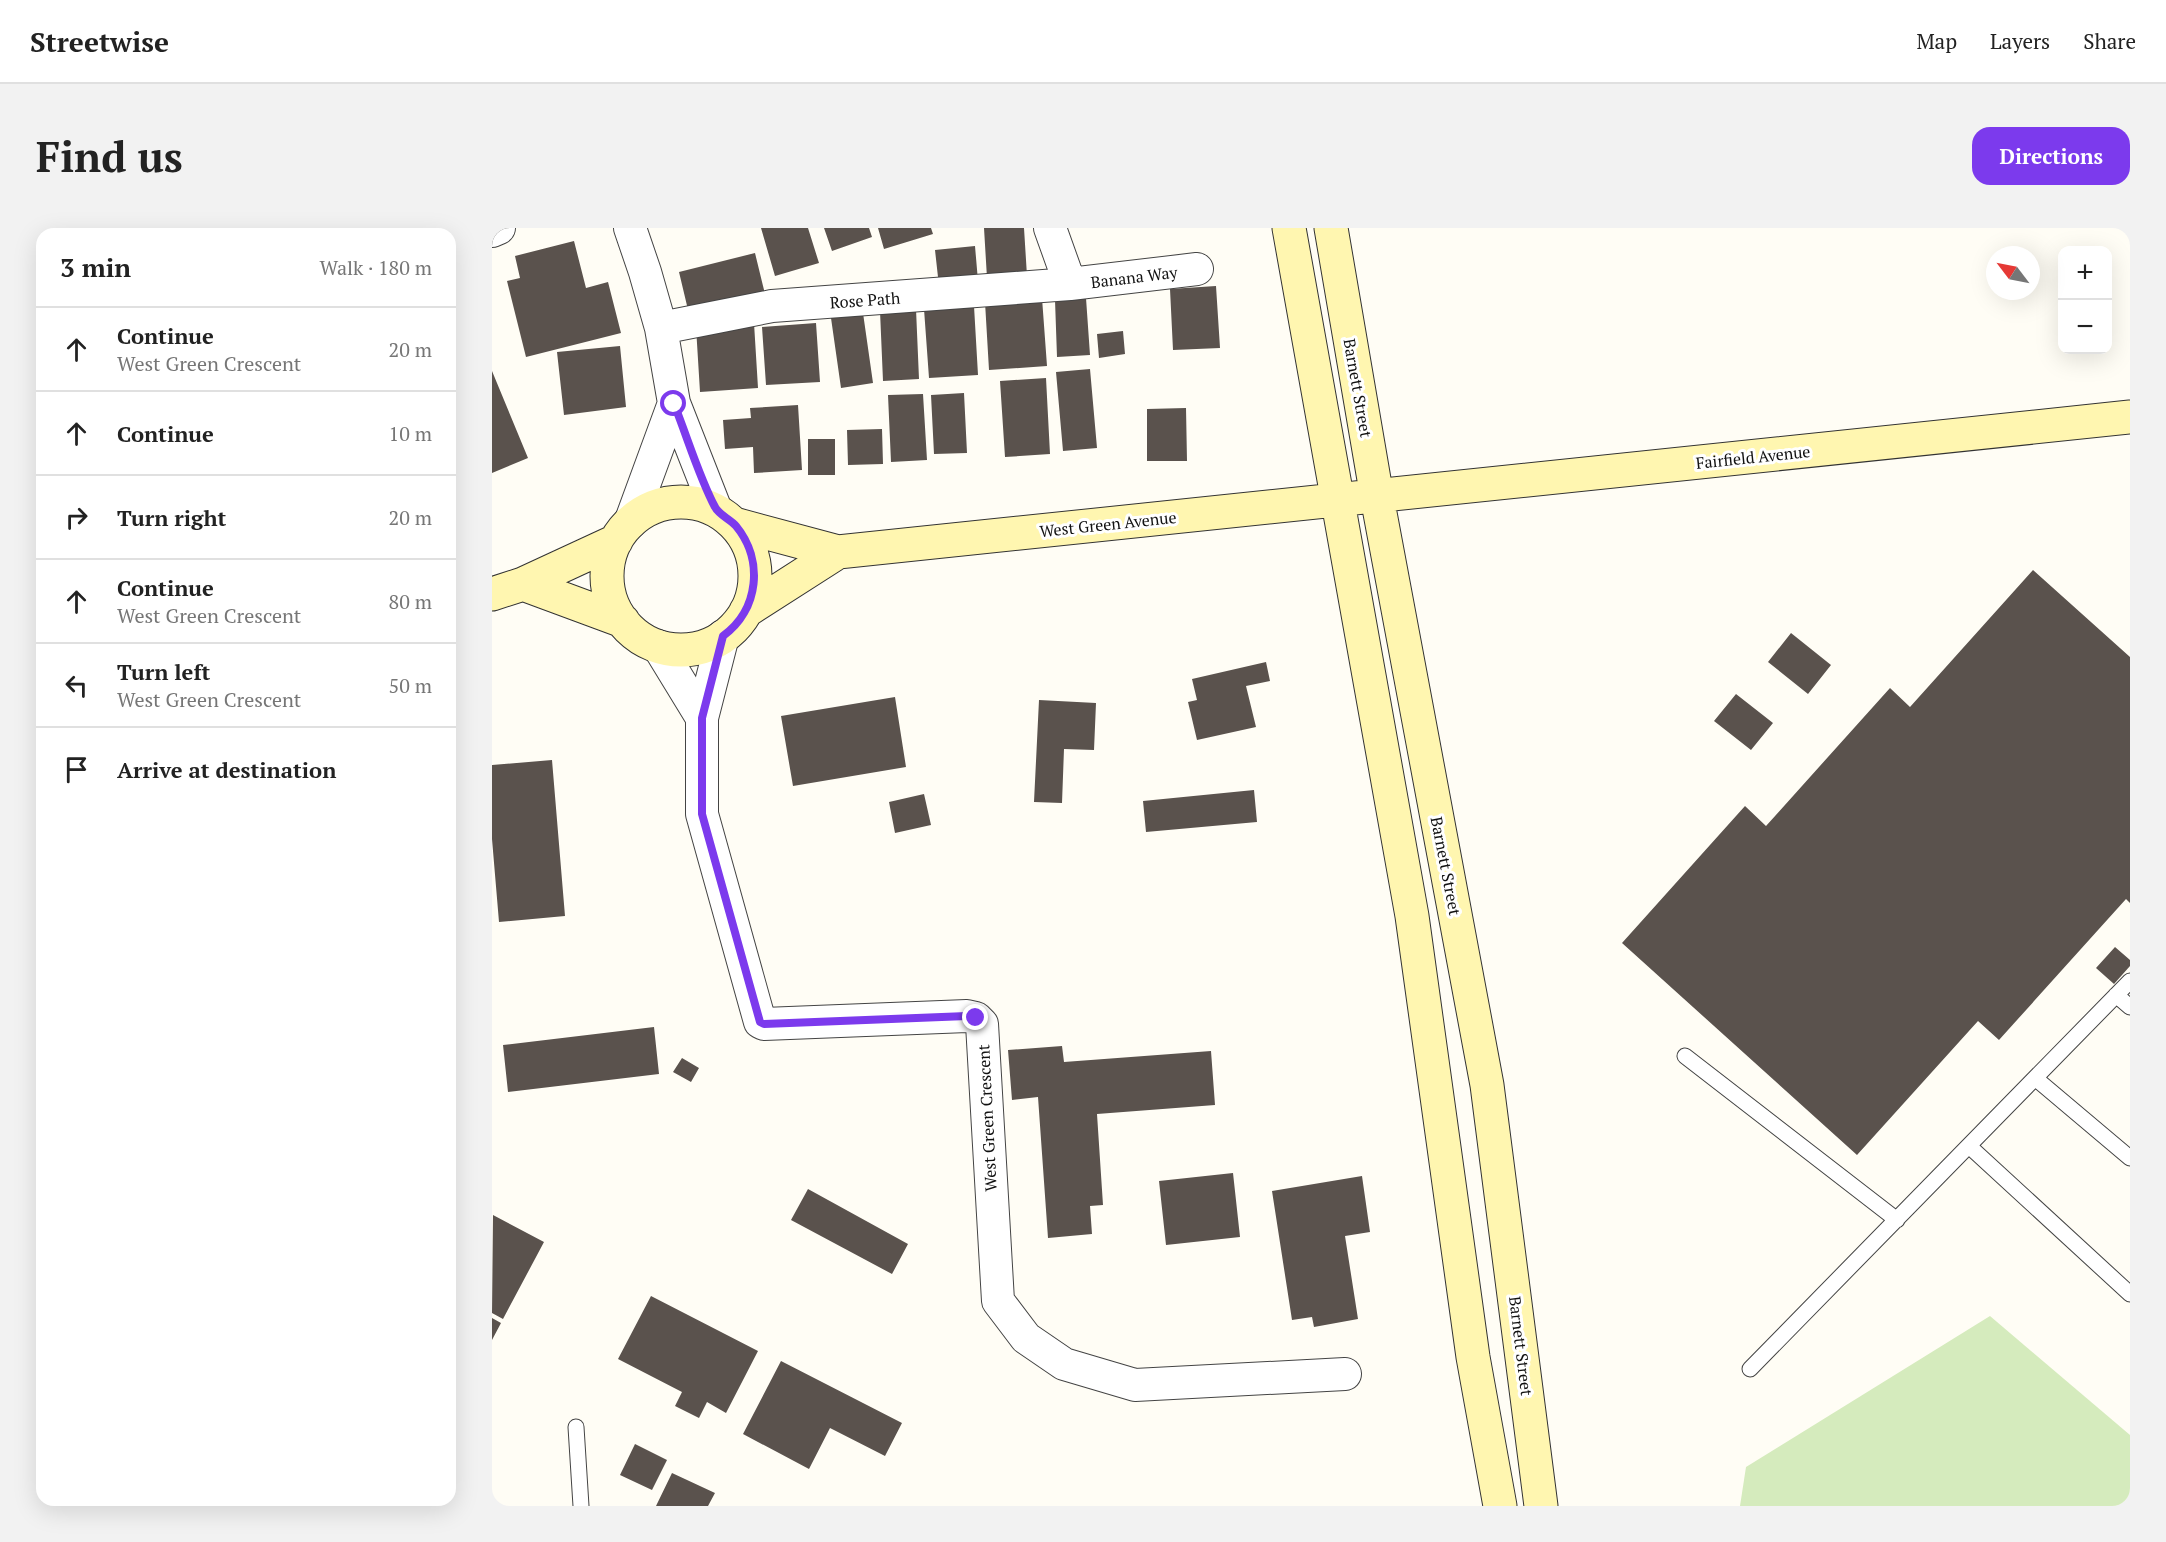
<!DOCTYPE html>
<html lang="en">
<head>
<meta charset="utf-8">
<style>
	body { margin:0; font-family:"PT Serif",serif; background:#f2f2f2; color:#222 }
	.controls { position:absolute; right:18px; top:18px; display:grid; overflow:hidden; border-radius:12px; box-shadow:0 6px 24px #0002 }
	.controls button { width:54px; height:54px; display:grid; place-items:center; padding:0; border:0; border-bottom:2px solid #e0e0e0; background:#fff; color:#222; font:30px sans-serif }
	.compass { position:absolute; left:1494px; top:18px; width:54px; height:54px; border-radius:50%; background:#fff; box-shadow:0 6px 24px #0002; rotate:302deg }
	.stop { position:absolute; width:18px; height:18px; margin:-14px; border:4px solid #7c3aed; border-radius:50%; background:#fff }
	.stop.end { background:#7c3aed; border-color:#fff; box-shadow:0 2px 6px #0008 }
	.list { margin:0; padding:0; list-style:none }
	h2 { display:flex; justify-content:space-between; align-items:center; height:78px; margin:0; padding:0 24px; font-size:26px }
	h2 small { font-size:20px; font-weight:400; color:#767676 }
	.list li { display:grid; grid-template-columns:39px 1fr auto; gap:18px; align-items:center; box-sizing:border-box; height:84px; padding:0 24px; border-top:2px solid #e0e0e0 }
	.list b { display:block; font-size:22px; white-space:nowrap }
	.list p { margin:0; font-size:20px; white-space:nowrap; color:#767676 }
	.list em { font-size:20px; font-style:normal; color:#767676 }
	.icon { flex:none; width:33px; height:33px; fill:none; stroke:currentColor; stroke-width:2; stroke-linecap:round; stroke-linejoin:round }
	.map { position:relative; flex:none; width:1638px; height:1278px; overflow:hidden; border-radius:18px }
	header { display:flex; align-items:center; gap:36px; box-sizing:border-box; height:84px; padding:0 30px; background:#fff; border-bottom:2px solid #e0e0e0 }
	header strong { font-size:28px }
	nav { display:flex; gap:33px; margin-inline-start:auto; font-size:21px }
	.intro { display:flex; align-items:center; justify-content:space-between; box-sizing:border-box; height:144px; padding:0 36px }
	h1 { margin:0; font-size:42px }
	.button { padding:15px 27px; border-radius:18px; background:#7c3aed; color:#fff; font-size:21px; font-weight:700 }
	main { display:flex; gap:36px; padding:0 36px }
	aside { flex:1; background:#fff; border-radius:18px; box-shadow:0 6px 24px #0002 }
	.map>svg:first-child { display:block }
	.green { fill:#d5ebbd }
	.building { fill:#5a524d }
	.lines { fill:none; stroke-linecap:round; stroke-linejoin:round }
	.lane-casing { stroke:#444; stroke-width:17 }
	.street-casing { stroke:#444; stroke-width:34 }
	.secondary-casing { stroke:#333; stroke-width:35 }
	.lane { stroke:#fff; stroke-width:15 }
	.street { stroke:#fff; stroke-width:32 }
	.secondary { stroke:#fff6b0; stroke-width:33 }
	.route { stroke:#7c3aed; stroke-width:8 }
	.labels { text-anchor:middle; stroke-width:6; stroke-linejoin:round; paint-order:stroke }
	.street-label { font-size:16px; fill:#111; stroke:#fff }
</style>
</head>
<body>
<header>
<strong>Streetwise</strong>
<nav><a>Map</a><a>Layers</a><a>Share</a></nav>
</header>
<div class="intro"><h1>Find us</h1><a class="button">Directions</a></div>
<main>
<aside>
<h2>3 min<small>Walk · 180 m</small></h2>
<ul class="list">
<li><svg class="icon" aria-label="ahead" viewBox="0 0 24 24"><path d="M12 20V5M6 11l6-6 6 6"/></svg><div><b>Continue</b><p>West Green Crescent</p></div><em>20 m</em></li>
<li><svg class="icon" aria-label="ahead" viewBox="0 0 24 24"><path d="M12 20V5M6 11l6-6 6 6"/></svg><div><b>Continue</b></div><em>10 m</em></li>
<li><svg class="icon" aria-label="right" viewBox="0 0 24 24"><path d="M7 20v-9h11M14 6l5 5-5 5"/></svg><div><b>Turn right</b></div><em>20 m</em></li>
<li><svg class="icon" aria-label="ahead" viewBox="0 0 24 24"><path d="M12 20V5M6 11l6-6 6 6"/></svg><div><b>Continue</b><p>West Green Crescent</p></div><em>80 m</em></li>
<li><svg class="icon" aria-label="left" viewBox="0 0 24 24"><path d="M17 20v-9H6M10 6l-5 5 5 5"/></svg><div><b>Turn left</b><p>West Green Crescent</p></div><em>50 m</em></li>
<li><svg class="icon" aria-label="arrive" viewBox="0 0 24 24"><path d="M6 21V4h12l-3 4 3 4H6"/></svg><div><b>Arrive at destination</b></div></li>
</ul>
</aside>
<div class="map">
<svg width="1638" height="1278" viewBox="0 0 1638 1278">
	<rect width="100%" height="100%" fill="#fffdf5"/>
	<path class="green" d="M1498,1088L1638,1207V1278H1248L1254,1239Z"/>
	<path class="building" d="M269,0H316L327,35L283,48Z
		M332,0H377L380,9L340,23Z
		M386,0H439L441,6L392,21Z
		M492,0H532L535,48L495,50Z
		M82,13L94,60L116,54L129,105L34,129L15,53L28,50L23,28Z
		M483,18L486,53L447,58L443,22Z
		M263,25L273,66L197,86L187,44Z
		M724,58L728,120L681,122L678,61Z
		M550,70L555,138L497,142L493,74Z
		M594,70L598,127L565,129L563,72Z
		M482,78L486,147L437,150L432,81Z
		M424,81L427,151L391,153L388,83Z
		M371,85L381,155L349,160L339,90Z
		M262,95L266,160L208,164L204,99Z
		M324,95L328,154L274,157L270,99Z
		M631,103L633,126L607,130L605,106Z
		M128,118L134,179L72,187L65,124Z
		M598,141L605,220L571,223L564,144Z
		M0,143L36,230L0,245Z
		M554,150L558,226L513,229L508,153Z
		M472,165L475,225L442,226L439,167Z
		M431,166L435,232L399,234L396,167Z
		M306,177L310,242L262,245L261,219L233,221L231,192L259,190L258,180Z
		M694,180L695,233H655V181Z
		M390,201L391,236L356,237L355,202Z
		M316,211H343V247H316Z
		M1541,342L1638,429V675L1634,671L1507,812L1486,793L1365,927L1130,715L1253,578L1274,598L1398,460L1418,479Z
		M1299,405L1339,437L1316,466L1276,434Z
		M774,434L778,453L754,458L764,499L705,512L696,474L705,472L700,451Z
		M1244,466L1281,495L1259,522L1222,493Z
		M403,469L414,539L301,558L289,488Z
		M547,472L604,475L602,522L572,521L570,575L542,574Z
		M60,532L73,688L7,694L0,611V537Z
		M762,562L765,594L654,604L651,573Z
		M432,566L439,597L403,605L397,574Z
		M1623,719L1638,732V738L1622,756L1604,740Z
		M162,799L167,846L16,864L11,817Z
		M570,818L572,834L719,823L723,877L605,886L611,977L598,978L600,1006L556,1010L546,869L520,872L516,822Z
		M190,830L207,840L199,854L181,844Z
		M741,945L748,1009L674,1017L667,953Z
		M870,948L878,1004L853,1008L866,1091L822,1099L820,1089L800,1092L780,963Z
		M316,961L416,1016L400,1046L299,992Z
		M1,987L52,1014L11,1091L0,1085Z
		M159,1068L266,1123L234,1185L215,1174L207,1190L183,1178L190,1164L126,1131Z
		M0,1090L9,1095L0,1112Z
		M289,1133L410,1195L393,1228L338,1200L317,1241L251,1206Z
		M143,1216L175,1232L160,1262L128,1247Z
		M180,1245L223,1265L216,1278H164Z"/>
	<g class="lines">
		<g class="lane-casing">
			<path id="lane" d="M1624,767L1638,779
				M1193,828L1405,992
				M1543,850L1638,930
				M1477,918L1638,1066
				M1258,1141L1638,753
				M84,1199L89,1278"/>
		</g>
		<g class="street-casing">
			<path id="street" d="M138,0L153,44L169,100L182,175L224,282
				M558,0L578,56
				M0,3L7,0
				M169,100L280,78L578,56L705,41
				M138,295L182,175
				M231,408L210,490V586L268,794L272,796L475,788L484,790L490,796L506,1073L534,1110L572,1136L643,1157L853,1146
				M166,418L210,490"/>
		</g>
		<g class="secondary-casing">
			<path id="secondary" d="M797,0L920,688L981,1129L1008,1278
				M839,0L885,269L995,857L1049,1278
				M115 348a74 74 0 1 1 148 0a74 74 0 1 1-148 0Z
				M242,296L346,324L1638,189
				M31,356L131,393
				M0,366L31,356L124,313
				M254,383L346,324"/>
		</g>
		<use href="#lane" class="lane"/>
		<use href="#street" class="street"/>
		<use href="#secondary" class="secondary"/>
	</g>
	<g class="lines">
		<path class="route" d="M182,176C195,208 207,249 223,279C227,287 238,291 244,298C272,332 267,382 231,408L210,490V586L268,794L272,796L475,788L484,790"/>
	</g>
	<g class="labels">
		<g class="street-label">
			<text transform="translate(642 49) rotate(-7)" y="6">Banana Way</text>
			<text transform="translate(373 72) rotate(-4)" y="6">Rose Path</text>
			<text transform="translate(866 160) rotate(80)" y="6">Barnett Street</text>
			<text transform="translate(1261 229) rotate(-6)" y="6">Fairfield Avenue</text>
			<text transform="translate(616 296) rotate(-6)" y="6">West Green Avenue</text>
			<text transform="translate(954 638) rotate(79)" y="6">Barnett Street</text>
			<text transform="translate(495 890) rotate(-93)" y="6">West Green Crescent</text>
			<text transform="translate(1029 1118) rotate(83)" y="6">Barnett Street</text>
		</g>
	</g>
</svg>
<div class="controls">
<button>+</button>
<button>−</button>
</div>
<svg class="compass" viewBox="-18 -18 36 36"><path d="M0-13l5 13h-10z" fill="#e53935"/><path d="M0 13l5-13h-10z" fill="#767676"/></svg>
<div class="stop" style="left:182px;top:176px"></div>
<div class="stop end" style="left:484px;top:790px"></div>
</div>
</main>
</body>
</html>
